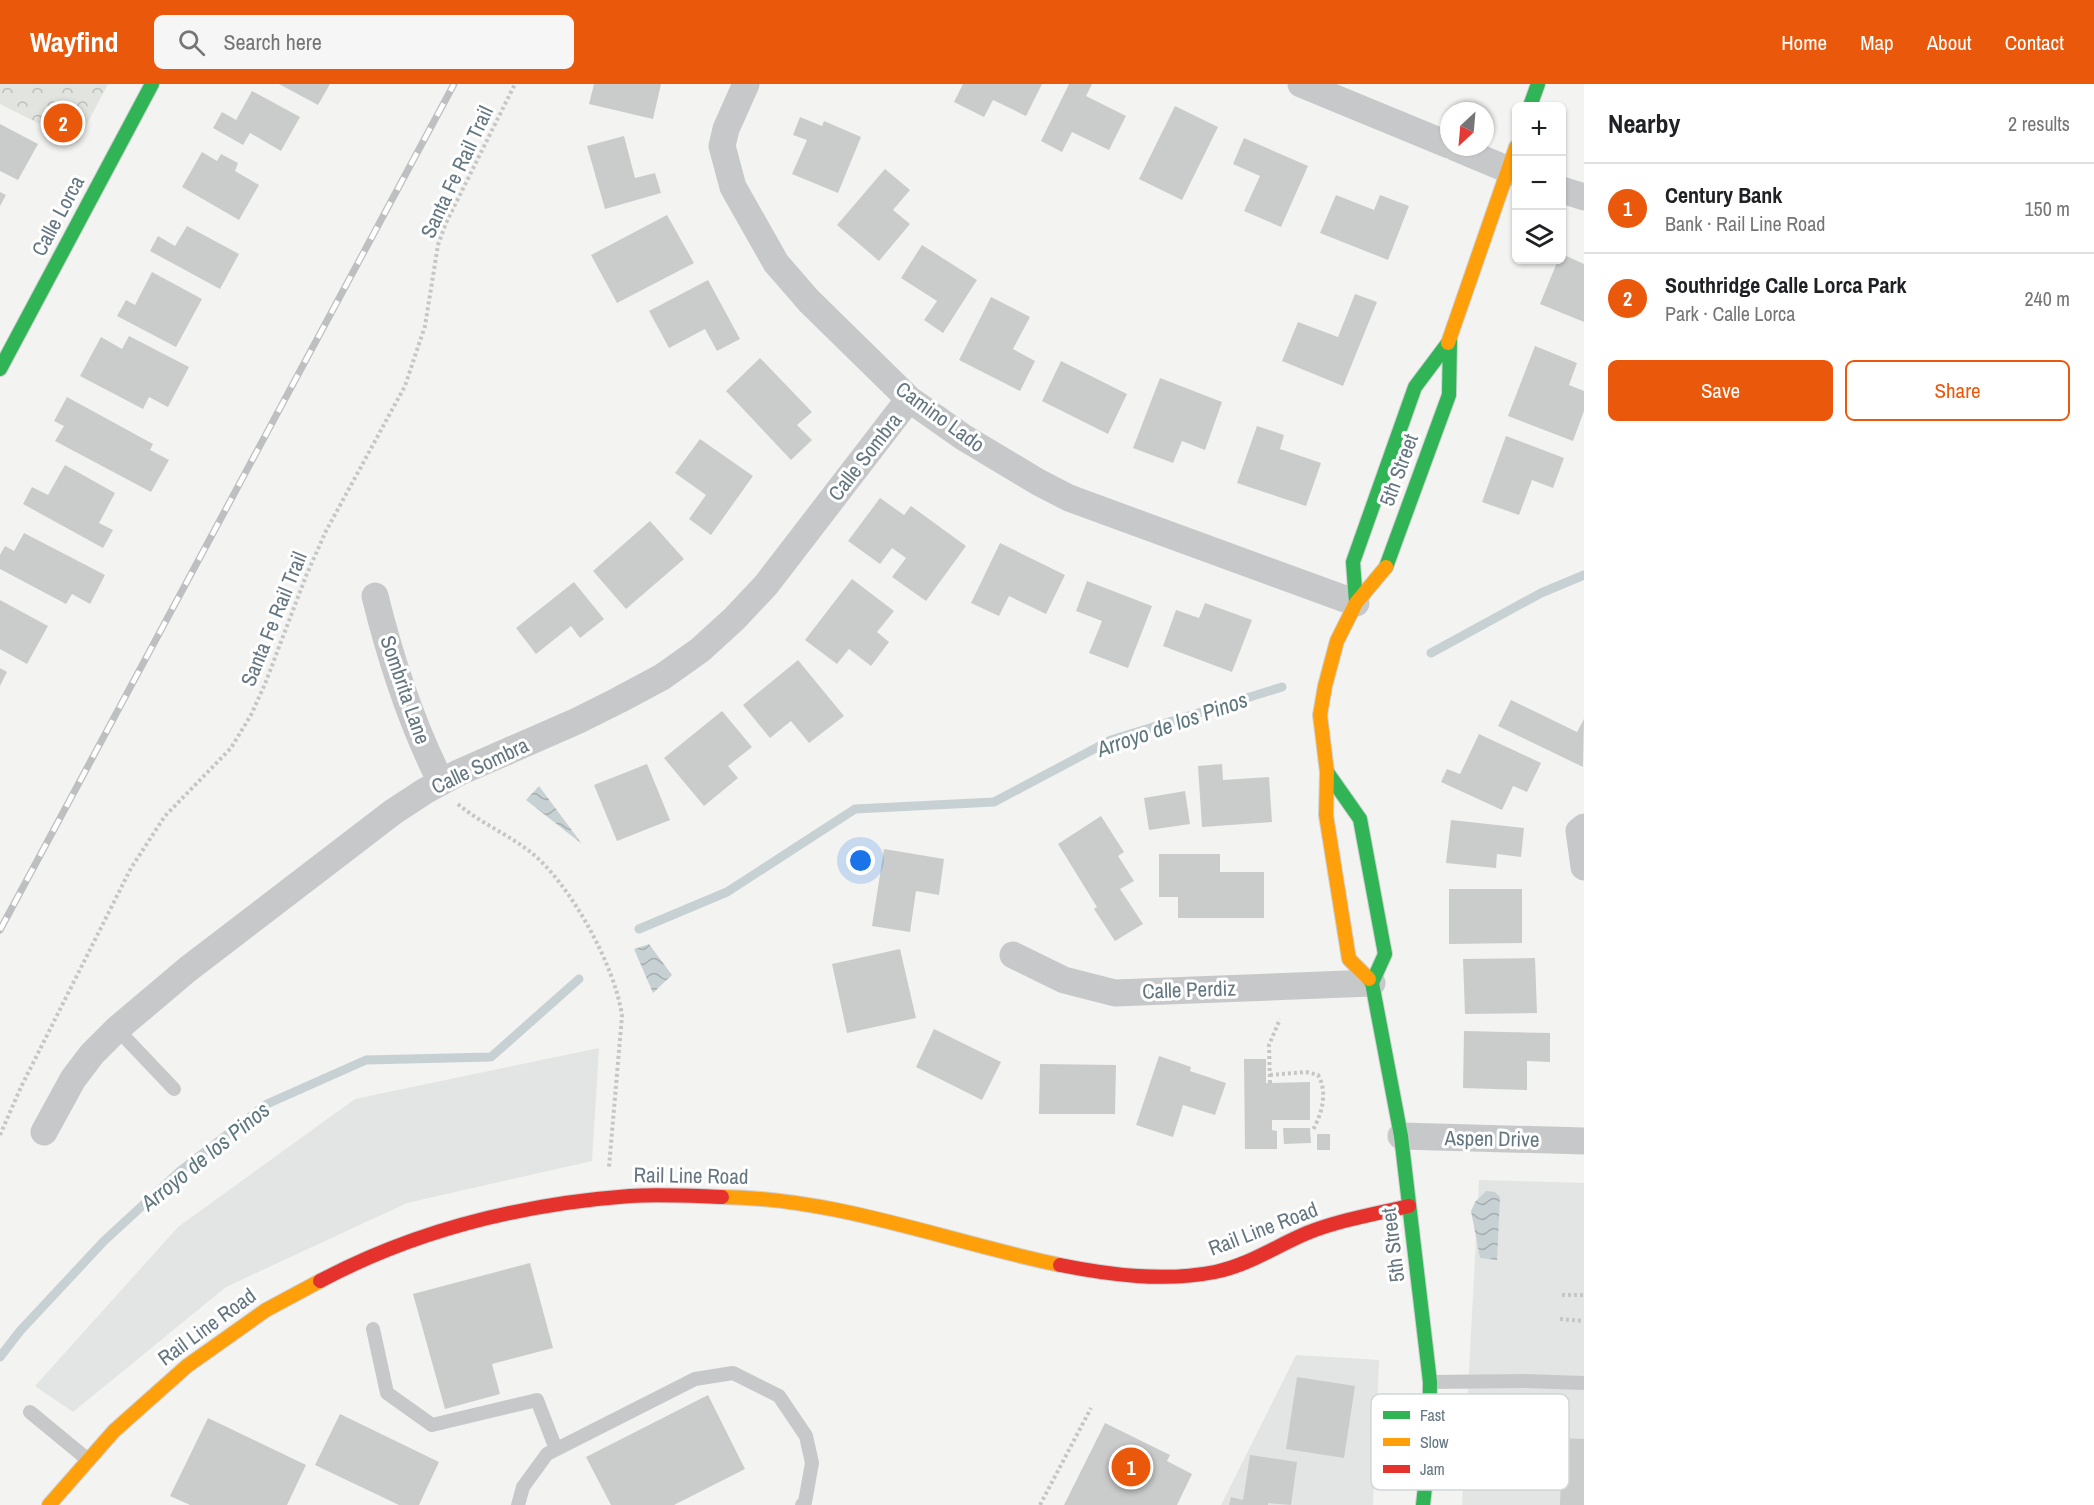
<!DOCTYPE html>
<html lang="en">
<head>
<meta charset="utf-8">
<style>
	body { margin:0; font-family:"Archivo Narrow",sans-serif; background:#f6f6f6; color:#202124 }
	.controls { position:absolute; right:18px; top:18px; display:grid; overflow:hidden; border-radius:9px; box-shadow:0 2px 4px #0004 }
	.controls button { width:54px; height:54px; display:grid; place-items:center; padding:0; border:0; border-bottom:2px solid #e0e0e0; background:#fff; color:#202124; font:30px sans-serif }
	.compass { position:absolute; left:1440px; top:18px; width:54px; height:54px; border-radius:50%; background:#fff; box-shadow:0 2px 4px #0004; rotate:206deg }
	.you { position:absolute; left:861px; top:777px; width:21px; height:21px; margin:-15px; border:4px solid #fff; border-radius:50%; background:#1a73e8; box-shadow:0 0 0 9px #1a73e833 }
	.badge { display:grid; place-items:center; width:39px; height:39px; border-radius:50%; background:#ea580c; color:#fff; font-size:20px; font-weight:700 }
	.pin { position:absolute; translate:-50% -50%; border:3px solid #fff; box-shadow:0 2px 6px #0006 }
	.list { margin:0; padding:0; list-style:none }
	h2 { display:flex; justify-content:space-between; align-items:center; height:78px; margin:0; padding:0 24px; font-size:26px }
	h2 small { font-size:20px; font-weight:400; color:#757577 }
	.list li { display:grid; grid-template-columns:39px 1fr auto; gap:18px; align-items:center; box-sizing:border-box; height:90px; padding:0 24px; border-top:2px solid #e0e0e0 }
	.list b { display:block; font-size:22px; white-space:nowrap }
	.list p { margin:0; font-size:20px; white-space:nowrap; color:#757577 }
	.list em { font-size:20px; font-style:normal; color:#757577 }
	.actions { display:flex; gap:12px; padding:18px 24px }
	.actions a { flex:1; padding:14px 0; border:2px solid #ea580c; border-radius:9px; text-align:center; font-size:21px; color:#ea580c }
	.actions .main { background:#ea580c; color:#fff }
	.icon { flex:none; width:33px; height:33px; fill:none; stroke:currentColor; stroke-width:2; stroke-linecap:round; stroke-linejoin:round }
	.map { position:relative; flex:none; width:1584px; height:1421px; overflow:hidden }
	header { display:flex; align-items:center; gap:36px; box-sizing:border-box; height:84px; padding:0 30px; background:#ea580c; color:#fff }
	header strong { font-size:28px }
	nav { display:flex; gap:33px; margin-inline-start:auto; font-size:21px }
	.search { width:420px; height:54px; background:#f6f6f6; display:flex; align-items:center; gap:15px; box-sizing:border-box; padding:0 21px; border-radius:9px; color:#757577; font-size:22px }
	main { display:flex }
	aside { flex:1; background:#fff }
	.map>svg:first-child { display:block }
	.built { fill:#e3e5e4 }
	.park { fill:url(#park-crowns) }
	.water { fill:url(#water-waves) }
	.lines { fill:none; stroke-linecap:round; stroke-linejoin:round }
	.stream { stroke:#c7d0d2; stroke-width:9 }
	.building { fill:#cacccc }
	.fast-casing { stroke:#cfd0d1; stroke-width:16 }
	.slow-casing { stroke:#cfd0d1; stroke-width:16 }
	.jam-casing { stroke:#cfd0d1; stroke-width:16 }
	.path { stroke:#c5c6c6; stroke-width:4; stroke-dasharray:3 3; stroke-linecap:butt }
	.lane { stroke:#c7c8c9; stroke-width:14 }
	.street { stroke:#c7c8c9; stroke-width:27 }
	.fast { stroke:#30b455; stroke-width:14 }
	.slow { stroke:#ff9f0a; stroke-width:14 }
	.jam { stroke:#e5322d; stroke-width:14 }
	.rail-casing { stroke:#bdbfc0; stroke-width:7 }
	.rail { stroke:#fff; stroke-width:4.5; stroke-dasharray:14; stroke-linecap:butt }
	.labels { text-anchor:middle; stroke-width:6; stroke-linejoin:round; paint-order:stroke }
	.street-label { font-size:21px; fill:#647681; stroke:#fff }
	.water-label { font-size:22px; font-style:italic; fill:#5f777f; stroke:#fff }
	.key { fill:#fff; stroke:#d0d6d9; stroke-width:1.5 }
	.key-label { font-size:16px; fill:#647681 }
</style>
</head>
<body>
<header>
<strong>Wayfind</strong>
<div class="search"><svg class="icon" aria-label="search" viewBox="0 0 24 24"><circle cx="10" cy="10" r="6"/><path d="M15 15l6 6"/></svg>Search here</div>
<nav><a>Home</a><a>Map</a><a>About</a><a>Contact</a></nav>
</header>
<main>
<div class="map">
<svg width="1584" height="1421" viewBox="0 0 1584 1421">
	<defs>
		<pattern id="park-crowns" width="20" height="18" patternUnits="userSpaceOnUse" patternTransform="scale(1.5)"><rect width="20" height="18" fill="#e2e5df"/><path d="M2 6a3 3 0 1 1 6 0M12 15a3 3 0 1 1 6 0" fill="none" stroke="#bbbeba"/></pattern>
		<pattern id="water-waves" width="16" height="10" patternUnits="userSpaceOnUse" patternTransform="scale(1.5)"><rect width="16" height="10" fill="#c7d0d2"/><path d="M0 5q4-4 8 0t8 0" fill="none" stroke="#a5adb0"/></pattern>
	</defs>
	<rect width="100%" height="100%" fill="#f3f3f1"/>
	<path class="built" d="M599,964L592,1077L407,1119L226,1203L73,1328L35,1302L178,1143L355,1015Z
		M1479,1096L1584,1099V1421H1462Z
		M1296,1271L1379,1276L1373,1421H1221Z"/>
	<path class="park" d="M0,0H108L77,59L0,20Z"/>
	<path class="water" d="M539,702L582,760L526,716Z
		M649,860L672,891L653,909L634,865Z
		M1486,1107L1495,1108L1500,1113L1497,1176L1480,1174L1471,1127L1475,1118Z"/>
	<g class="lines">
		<path class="stream" d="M1431,569L1541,509L1584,491
			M639,845L727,808L855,725L994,718L1111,656L1282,603
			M0,1273L20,1247L104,1157L180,1087L267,1020L366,976L491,973L579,895"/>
	</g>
	<path class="building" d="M279,0H330L318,21Z
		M594,0H661L653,35L589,20Z
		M963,0H1042L1026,32L993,16L984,33L954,18Z
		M1069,0H1092L1086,12L1126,32L1109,66L1072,48L1062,68L1041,57Z
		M252,7L300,33L281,67L250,49L243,61L213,44L222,28L236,36Z
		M1175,22L1218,43L1182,116L1139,95Z
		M800,33L822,42L824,37L861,53L838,109L792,90L807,56L793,51Z
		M0,40L38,60L18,96L0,87Z
		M624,52L635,94L655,89L661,109L605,125L587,62Z
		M1244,54L1308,82L1281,143L1244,127L1260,92L1233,80Z
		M202,68L217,77L221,70L238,79L235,87L259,101L239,136L182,103Z
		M885,85L910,106L893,126L910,140L879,177L837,141Z
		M0,108L6,111L0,122Z
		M1336,111L1374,126L1380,111L1409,122L1388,176L1320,149Z
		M667,131L694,179L617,219L591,171Z
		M187,142L239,170L220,205L150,167L158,152L175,162Z
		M922,161L977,196L943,249L924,236L937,217L901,194Z
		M1562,170L1584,180V238L1540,220L1558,176H1562Z
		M152,188L202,215L176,263L117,232L126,216L135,221Z
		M708,196L740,255L717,267L705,245L669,264L649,227Z
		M1355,210L1377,218L1343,302L1282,277L1298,238L1338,253Z
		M991,213L1030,233L1013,265L1035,277L1020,307L959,276Z
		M129,252L189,283L168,323L149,313L143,325L80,292L101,253L122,265Z
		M1535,262L1577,279L1569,301L1584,307V327L1573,357L1508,332Z
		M760,274L812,328L797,341L812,356L791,376L726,307Z
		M1061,277L1127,310L1108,350L1042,317Z
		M1160,294L1222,318L1205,366L1182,357L1173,379L1133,364Z
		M67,313L153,360L150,366L169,376L151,408L55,357L64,342L54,337Z
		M1257,342L1284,351L1280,365L1321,379L1306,422L1237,399Z
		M1506,352L1564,374L1553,404L1532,396L1519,431L1482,418Z
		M700,355L753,392L711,451L689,435L706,411L675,389Z
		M65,381L115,409L99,439L113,446L103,464L23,420L32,403L48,411Z
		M880,414L904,431L911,422L966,462L926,517L892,493L906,474L892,464L880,480L848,457Z
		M650,437L684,475L626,525L593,487Z
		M24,449L105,491L90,520L72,510L66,520L0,485V471L5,462L14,467Z
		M1000,459L1065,491L1046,530L1009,512L999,532L971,519Z
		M852,495L894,527L877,548L889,558L871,582L849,565L837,580L805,556Z
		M1087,497L1152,522L1128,584L1089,569L1102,537L1076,527Z
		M574,498L604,535L580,554L571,542L536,570L516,544Z
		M0,516L48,542L27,580L0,565Z
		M1205,519L1252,536L1232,588L1163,562L1176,526L1199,534Z
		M798,576L844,632L809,659L791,637L770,654L743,621Z
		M0,584L7,588L0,602Z
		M1511,616L1577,648L1584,635L1583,683L1498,642Z
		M722,627L752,663L728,682L738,694L704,722L664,674Z
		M1479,650L1541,679L1527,708L1513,702L1502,726L1441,698L1447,685L1460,690Z
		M647,680L670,736L617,757L594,701Z
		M1222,680L1223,696L1269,693L1272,738L1202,743L1198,682Z
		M1185,707L1190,740L1149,746L1144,714Z
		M1101,732L1124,768L1118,772L1134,797L1120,805L1143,840L1115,857L1094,825L1097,823L1058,760Z
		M1451,736L1524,744L1521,773L1497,770L1496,784L1446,779Z
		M884,765L944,775L939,811L916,807L910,848L872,842Z
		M1159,770H1220V788H1264V834H1178V813H1159Z
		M1449,805H1522V859L1449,860Z
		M900,865L916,934L847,949L832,880Z
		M1535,874L1537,929L1465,930L1463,875Z
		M934,945L1001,978L982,1016L916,983Z
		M1464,947L1550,949V978L1527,977V1006L1463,1004Z
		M1159,972L1191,983L1190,987L1226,999L1215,1031L1183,1021L1173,1053L1136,1041Z
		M1244,975H1266V999L1310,998V1036H1272V1046L1277,1047V1065H1245Z
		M1040,980L1116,981L1115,1030H1039Z
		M1283,1044H1310L1311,1059L1284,1060Z
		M1317,1050H1330V1066H1317Z
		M530,1179L553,1264L492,1280L500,1310L445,1325L413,1210Z
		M1297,1293L1355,1302L1344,1374L1286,1365Z
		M708,1311L745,1385L674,1421H611L586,1373Z
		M340,1330L439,1378L419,1421H399L315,1381Z
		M208,1334L306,1381L287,1421H190L170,1412Z
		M1105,1339L1170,1371L1167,1377L1192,1390L1177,1421H1064Z
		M1557,1354L1584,1355V1421H1560L1561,1392H1555Z
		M1250,1371L1297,1378L1291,1421L1268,1419V1421H1229L1231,1413L1243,1416Z"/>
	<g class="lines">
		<g class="fast-casing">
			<path id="fast" d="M1530,22L1538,0
				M0,285L152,0
				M1386,483L1449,311L1450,257
				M1356,519L1353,478L1415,303L1448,259
				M1327,688L1360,735L1385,870L1372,899
				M1369,895L1372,899L1401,1052L1430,1298L1429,1366L1423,1421"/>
		</g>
		<g class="slow-casing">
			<path id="slow" d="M1448,259L1516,63
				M1369,895L1349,875L1326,731L1327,688L1320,631L1325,602L1337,557L1356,519L1386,483
				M722,1113C838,1114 948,1158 1060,1181
				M49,1421L114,1347L187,1282L266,1226L320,1197"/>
		</g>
		<g class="jam-casing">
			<path id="jam" d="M1060,1181C1110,1191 1164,1198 1215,1188C1249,1181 1276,1162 1307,1149C1340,1136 1375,1130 1409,1122
				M320,1197C416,1146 523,1120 630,1112C660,1110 692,1112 722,1113"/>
		</g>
		<path class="path" d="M458,720C479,738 505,749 528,766C569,797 615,881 622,932L609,1083
			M1270,991L1306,988L1318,991C1328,1008 1322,1029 1313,1046
			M1270,999L1269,961L1280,935
			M0,1051L21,1003L131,784L165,732L231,664L251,631L265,600L306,492L326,447L405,302L425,242L438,161L446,139L515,0
			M1562,1211H1584
			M1560,1235L1583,1237
			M1040,1421L1091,1324"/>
		<path class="lane" d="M117,945L174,1005
			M373,1245L387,1309L432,1341L537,1316L556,1365
			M1430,1298L1526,1297L1584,1299
			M30,1328L87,1375
			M518,1421L523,1403L547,1370L695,1295L733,1289L779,1312L806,1352L812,1379L805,1418L802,1421"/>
		<path class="street" d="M746,0L726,45L722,62L733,103L776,179L809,217L909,315L963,353L1038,398L1069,414L1356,519
			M1301,0L1449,61
			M1454,63L1516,89
			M1562,106L1584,113
			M375,512C391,577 411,639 441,698
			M1584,743L1579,747L1584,783
			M1013,871L1064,896L1115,909L1372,899
			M44,1048L73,995L92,970L117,945L188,885L393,728L425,707L458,689L577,637L619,616L662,593L700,566L734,535L766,501L909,315
			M1401,1052L1584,1057"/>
		<use href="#fast" class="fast"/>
		<use href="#slow" class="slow"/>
		<use href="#jam" class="jam"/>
		<g class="rail-casing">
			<path id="rail" d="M0,846L454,0"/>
		</g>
		<use href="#rail" class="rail"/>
	</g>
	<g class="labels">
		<g class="street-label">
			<text transform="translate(457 88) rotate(-65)" y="7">Santa Fe Rail Trail</text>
			<text transform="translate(58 132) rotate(-62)" y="7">Calle Lorca</text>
			<text transform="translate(940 333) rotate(36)" y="7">Camino Lado</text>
			<text transform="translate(865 373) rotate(-52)" y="7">Calle Sombra</text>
			<text transform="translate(1399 386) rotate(-70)" y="7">5th Street</text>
			<text transform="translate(274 535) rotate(-68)" y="7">Santa Fe Rail Trail</text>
			<text transform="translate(405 606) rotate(71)" y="7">Sombrita Lane</text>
			<text transform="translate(480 682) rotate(-25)" y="7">Calle Sombra</text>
			<text transform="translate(1189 906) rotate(-2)" y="7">Calle Perdiz</text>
			<text transform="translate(1492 1055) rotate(1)" y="7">Aspen Drive</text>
			<text transform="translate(691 1092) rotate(1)" y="7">Rail Line Road</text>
			<text transform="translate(1263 1145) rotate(-21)" y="7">Rail Line Road</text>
			<text transform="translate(1393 1161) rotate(-97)" y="7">5th Street</text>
			<text transform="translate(207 1243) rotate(-36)" y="7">Rail Line Road</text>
		</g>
		<g class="water-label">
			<text transform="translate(1172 640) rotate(-19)" y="8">Arroyo de los Pinos</text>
			<text transform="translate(205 1072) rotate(-39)" y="8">Arroyo de los Pinos</text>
		</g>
	</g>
	<rect x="1371" y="1310" width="198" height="96" rx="9" class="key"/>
	<rect x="1383" y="1327" width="27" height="8" fill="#30b455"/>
	<rect x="1383" y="1354" width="27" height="8" fill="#ff9f0a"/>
	<rect x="1383" y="1381" width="27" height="8" fill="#e5322d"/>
	<g class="key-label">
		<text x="1420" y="1337">Fast</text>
		<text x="1420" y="1364">Slow</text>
		<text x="1420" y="1391">Jam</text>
	</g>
</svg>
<div class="controls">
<button>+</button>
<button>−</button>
<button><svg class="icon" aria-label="layers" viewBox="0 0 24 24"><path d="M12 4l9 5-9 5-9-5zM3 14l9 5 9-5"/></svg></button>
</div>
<svg class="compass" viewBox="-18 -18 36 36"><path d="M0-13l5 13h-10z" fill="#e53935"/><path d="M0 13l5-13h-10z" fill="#757577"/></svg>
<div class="you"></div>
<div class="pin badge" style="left:1131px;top:1383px">1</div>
<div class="pin badge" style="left:63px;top:39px">2</div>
</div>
<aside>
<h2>Nearby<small>2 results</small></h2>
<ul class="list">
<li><span class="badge">1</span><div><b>Century Bank</b><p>Bank · Rail Line Road</p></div><em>150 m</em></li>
<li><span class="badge">2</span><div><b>Southridge Calle Lorca Park</b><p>Park · Calle Lorca</p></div><em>240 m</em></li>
</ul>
<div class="actions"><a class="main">Save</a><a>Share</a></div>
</aside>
</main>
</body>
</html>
